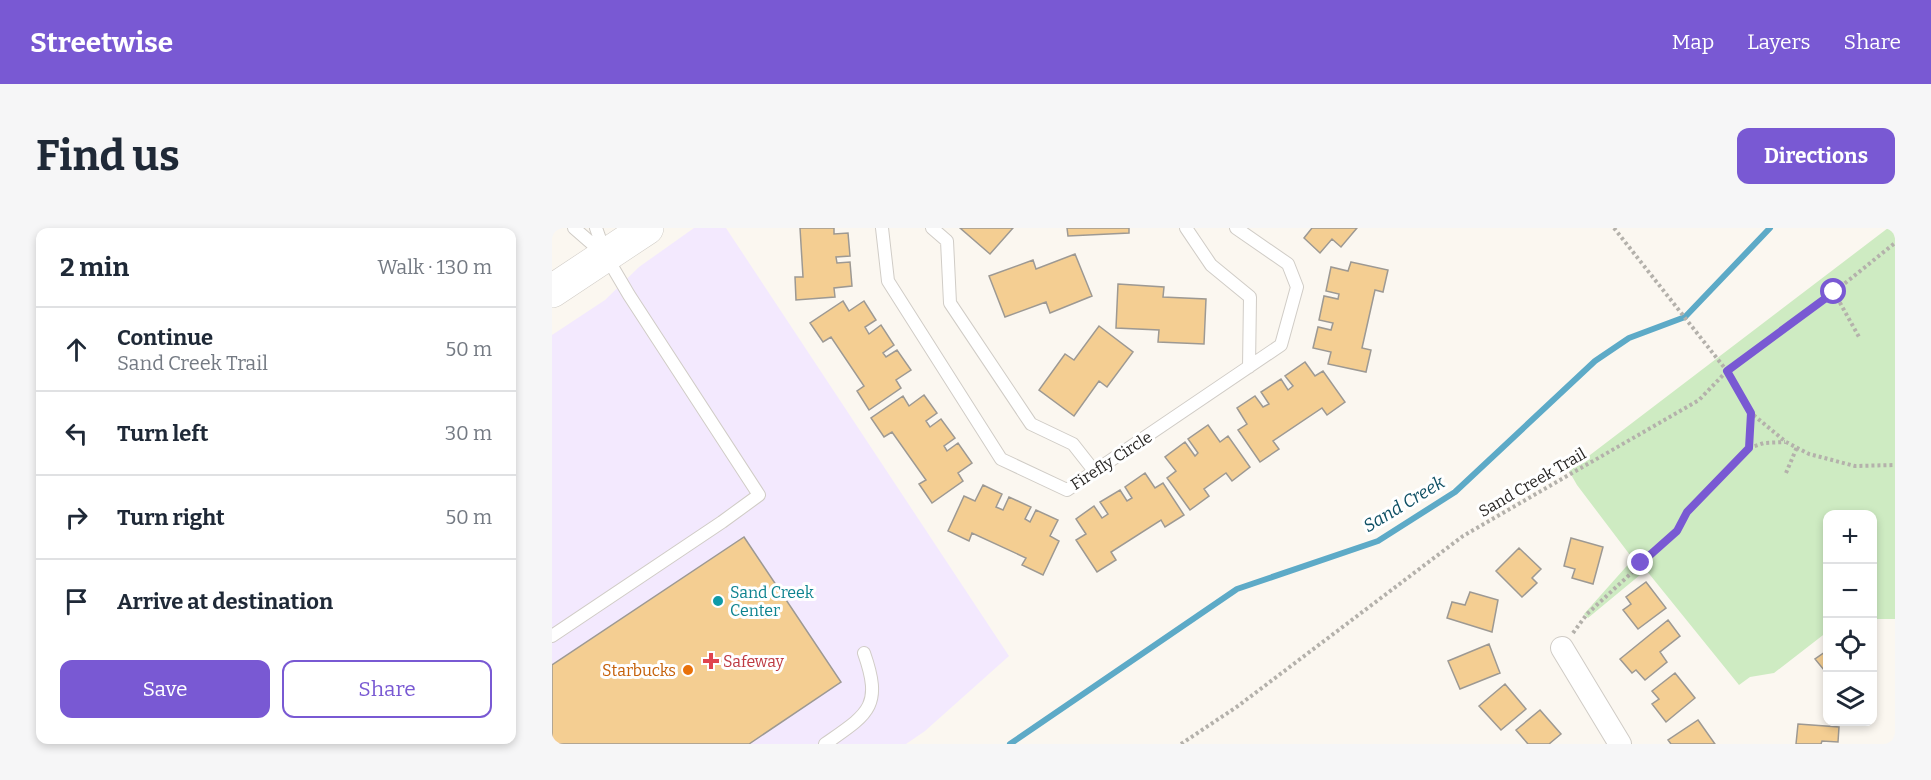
<!DOCTYPE html>
<html lang="en">
<head>
<meta charset="utf-8">
<style>
	body { margin:0; font-family:Bitter,serif; background:#f6f6f7; color:#1f2937 }
	.controls { position:absolute; right:18px; bottom:18px; display:grid; overflow:hidden; border-radius:12px; box-shadow:0 3px 9px #0003 }
	.controls button { width:54px; height:54px; display:grid; place-items:center; padding:0; border:0; border-bottom:2px solid #e0e1e3; background:#fff; color:#1f2937; font:30px sans-serif }
	.stop { position:absolute; width:18px; height:18px; margin:-14px; border:4px solid #7959d3; border-radius:50%; background:#fff }
	.stop.end { background:#7959d3; border-color:#fff; box-shadow:0 2px 6px #0008 }
	.list { margin:0; padding:0; list-style:none }
	h2 { display:flex; justify-content:space-between; align-items:center; height:78px; margin:0; padding:0 24px; font-size:26px }
	h2 small { font-size:20px; font-weight:400; color:#747a83 }
	.list li { display:grid; grid-template-columns:39px 1fr auto; gap:18px; align-items:center; box-sizing:border-box; height:84px; padding:0 24px; border-top:2px solid #e0e1e3 }
	.list b { display:block; font-size:22px; white-space:nowrap }
	.list p { margin:0; font-size:20px; white-space:nowrap; color:#747a83 }
	.list em { font-size:20px; font-style:normal; color:#747a83 }
	.actions { display:flex; gap:12px; padding:18px 24px }
	.actions a { flex:1; padding:14px 0; border:2px solid #7959d3; border-radius:12px; text-align:center; font-size:21px; color:#7959d3 }
	.actions .main { background:#7959d3; color:#fff }
	.icon { flex:none; width:33px; height:33px; fill:none; stroke:currentColor; stroke-width:2; stroke-linecap:round; stroke-linejoin:round }
	.map { position:relative; flex:none; width:1343px; height:516px; overflow:hidden; border-radius:12px }
	header { display:flex; align-items:center; gap:36px; box-sizing:border-box; height:84px; padding:0 30px; background:#7959d3; color:#fff }
	header strong { font-size:28px }
	nav { display:flex; gap:33px; margin-inline-start:auto; font-size:21px }
	.intro { display:flex; align-items:center; justify-content:space-between; box-sizing:border-box; height:144px; padding:0 36px }
	h1 { margin:0; font-size:42px }
	.button { padding:15px 27px; border-radius:12px; background:#7959d3; color:#fff; font-size:21px; font-weight:700 }
	main { display:flex; gap:36px; padding:0 36px }
	aside { flex:1; background:#fff; border-radius:12px; box-shadow:0 3px 9px #0003 }
	.map>svg:first-child { display:block }
	.commercial { fill:#f3e9fe }
	.green { fill:#ceebc2 }
	.lines { fill:none; stroke-linecap:round; stroke-linejoin:round }
	.stream { stroke:#5daac7; stroke-width:6 }
	.building { fill:#f4ce92; stroke:#9d9993; stroke-width:1.5 }
	.service-casing { stroke:#d0ccc6; stroke-width:14 }
	.minor-casing { stroke:#d0ccc6; stroke-width:24 }
	.secondary-casing { stroke:#d0ccc6; stroke-width:34 }
	.path { stroke:#b4b1ab; stroke-width:4; stroke-dasharray:3 3; stroke-linecap:butt }
	.service { stroke:#fff; stroke-width:12 }
	.minor { stroke:#fff; stroke-width:22 }
	.secondary { stroke:#fff; stroke-width:33 }
	.route { stroke:#7959d3; stroke-width:8 }
	.culture-dot { fill:#0f9aa8; stroke:#fff; stroke-width:2 }
	.health-dot { fill:#e0444e; stroke:#fff; stroke-width:2 }
	.food-dot { fill:#e8710a; stroke:#fff; stroke-width:2 }
	.labels { text-anchor:middle; stroke-width:6; stroke-linejoin:round; paint-order:stroke }
	.street-label { font-size:16px; fill:#292725; stroke:#fff }
	.culture-label { font-size:16px; fill:#0d838f; stroke:#fff; text-anchor:start }
	.health-label { font-size:16px; fill:#be3a42; stroke:#fff; text-anchor:start }
	.food-label { font-size:16px; fill:#c56008; stroke:#fff; text-anchor:end }
	.water-label { font-size:18px; font-style:italic; fill:#0f5065; stroke:#fff }
</style>
</head>
<body>
<header>
<strong>Streetwise</strong>
<nav><a>Map</a><a>Layers</a><a>Share</a></nav>
</header>
<div class="intro"><h1>Find us</h1><a class="button">Directions</a></div>
<main>
<aside>
<h2>2 min<small>Walk · 130 m</small></h2>
<ul class="list">
<li><svg class="icon" aria-label="ahead" viewBox="0 0 24 24"><path d="M12 20V5M6 11l6-6 6 6"/></svg><div><b>Continue</b><p>Sand Creek Trail</p></div><em>50 m</em></li>
<li><svg class="icon" aria-label="left" viewBox="0 0 24 24"><path d="M17 20v-9H6M10 6l-5 5 5 5"/></svg><div><b>Turn left</b></div><em>30 m</em></li>
<li><svg class="icon" aria-label="right" viewBox="0 0 24 24"><path d="M7 20v-9h11M14 6l5 5-5 5"/></svg><div><b>Turn right</b></div><em>50 m</em></li>
<li><svg class="icon" aria-label="arrive" viewBox="0 0 24 24"><path d="M6 21V4h12l-3 4 3 4H6"/></svg><div><b>Arrive at destination</b></div></li>
</ul>
<div class="actions"><a class="main">Save</a><a>Share</a></div>
</aside>
<div class="map">
<svg width="1343" height="516" viewBox="0 0 1343 516">
	<rect width="100%" height="100%" fill="#fbf7f0"/>
	<path class="commercial" d="M142,0H174L457,428L373,503L354,516H0V107L53,72L87,39Z"/>
	<path class="green" d="M1336,0H1343V391H1321L1320,286H1276L1275,404L1222,445L1198,449L1187,457L1094,342L1036,390L1032,386L1081,331L1025,257L1017,243Z"/>
	<g class="lines">
		<path class="stream" d="M458,516L685,361L826,313L903,264L1043,133L1077,110L1133,89L1218,0"/>
	</g>
	<path class="building" d="M248,0H282V6L296,5L298,28L284,29L285,35L298,34L300,58L282,60L283,69L244,72L243,49H251Z
		M408,0H461L438,26Z
		M515,0H577V5L516,8Z
		M760,0H805L789,19L780,11L768,25L752,10Z
		M523,26L540,68L498,85L494,74L453,89L437,48L481,32L484,41Z
		M799,34L836,42L831,64L823,62L810,120L819,122L814,144L776,136L779,124L761,120L766,99L779,102L781,95L767,92L772,68L786,71L787,66L774,63L779,39L796,43Z
		M566,56L612,59L611,69L654,71L652,116L606,114L607,102L564,100Z
		M291,73L297,83L312,73L324,92L313,99L317,106L329,97L342,117L331,125L334,129L345,122L359,142L344,152L349,160L317,182L305,163L312,158L279,109L271,114L258,95Z
		M547,98L581,124L555,159L547,153L522,188L487,162L513,126L522,132Z
		M753,134L763,148L771,143L793,174L775,187L770,180L721,213L727,221L708,234L686,202L695,196L685,180L703,168L711,179L717,176L709,164L729,151L736,162L741,158L733,148Z
		M372,167L385,185L374,193L378,199L389,191L403,210L392,218L395,223L406,215L420,235L406,245L411,253L380,275L367,256L374,252L340,204L332,209L319,190L351,168L357,178Z
		M656,197L668,214L676,208L698,239L680,253L674,245L652,261L657,268L638,282L615,250L624,243L613,229L633,214L643,228L646,225L636,211Z
		M593,245L603,260L611,255L632,287L613,299L609,292L559,324L564,332L545,344L524,312L534,306L524,291L542,278L550,290L556,286L548,274L568,262L575,273L580,270L573,259Z
		M431,257L450,266L444,279L451,282L457,269L479,279L473,291L478,294L484,282L506,292L498,308L507,313L491,347L470,337L474,330L420,305L417,313L396,303L412,268L423,273Z
		M192,309L289,454L197,516H0V437Z
		M1019,310L1051,319L1041,356L1020,350L1023,341L1012,338Z
		M967,320L989,341L980,350L985,355L970,369L944,343Z
		M1094,354L1114,380L1086,401L1071,382L1079,376L1074,369Z
		M918,364L946,372L940,404L895,390L900,374L913,377Z
		M1116,392L1128,408L1108,424L1115,434L1093,452L1084,442L1080,445L1068,431Z
		M937,416L948,445L908,461L896,433Z
		M1276,422V447L1263,431Z
		M1123,445L1143,470L1114,494L1100,476L1107,471L1100,463Z
		M953,456L974,481L949,502L927,478Z
		M988,482L1009,506L997,516H976L964,502Z
		M1146,492L1163,516H1119L1116,512Z
		M1246,496L1287,499L1286,514L1270,513L1269,516H1244Z"/>
	<g class="lines">
		<g class="service-casing">
			<path id="service" d="M22,0L53,27
				M330,0L336,53L449,231L515,262L729,117L745,59L736,36L684,0
				M380,0L395,13L398,75L479,196L521,216L543,244
				M634,0L659,37L698,69L697,139
				M0,408L170,294L207,267L77,67L54,28L44,0
				M273,516C316,486 331,479 312,425"/>
		</g>
		<g class="minor-casing">
			<path id="minor" d="M1010,420L1068,516"/>
		</g>
		<g class="secondary-casing">
			<path id="secondary" d="M0,63L95,0"/>
		</g>
		<path class="path" d="M1062,0L1175,143L1199,185L1234,214L1257,226L1303,238L1343,237
			M1282,64L1307,109
			M1197,220L1212,215L1233,214
			M1234,245L1245,219
			M1021,405L1035,386L1125,303L1135,284L1197,220L1199,185
			M629,516L686,478L911,308L1147,172L1175,143L1282,64L1343,15"/>
		<use href="#service" class="service"/>
		<use href="#minor" class="minor"/>
		<use href="#secondary" class="secondary"/>
	</g>
	<g class="lines">
		<path class="route" d="M1089,335L1125,303L1135,284L1197,220L1199,185L1175,143L1282,64"/>
	</g>
	<circle class="culture-dot" cx="166" cy="373" r="6"/>
	<path class="health-dot" d="M156 424h6v6h6v6h-6v6h-6v-6h-6v-6h6z"/>
	<circle class="food-dot" cx="136" cy="442" r="6"/>
	<g class="labels">
		<g class="street-label">
			<text transform="translate(559 232) rotate(-33)" y="6">Firefly Circle</text>
			<text transform="translate(980 254) rotate(-30)" y="6">Sand Creek Trail</text>
		</g>
		<g class="culture-label">
			<text x="178" y="370">Sand Creek<tspan x="178" dy="18">Center</tspan></text>
		</g>
		<g class="health-label">
			<text x="171" y="439">Safeway</text>
		</g>
		<g class="food-label">
			<text x="124" y="448">Starbucks</text>
		</g>
		<g class="water-label">
			<text transform="translate(852 276) rotate(-31)" y="6">Sand Creek</text>
		</g>
	</g>
</svg>
<div class="controls">
<button>+</button>
<button>−</button>
<button><svg class="icon" aria-label="locate" viewBox="0 0 24 24"><circle cx="12" cy="12" r="6"/><path d="M12 2v4M12 18v4M2 12h4M18 12h4"/></svg></button>
<button><svg class="icon" aria-label="layers" viewBox="0 0 24 24"><path d="M12 4l9 5-9 5-9-5zM3 14l9 5 9-5"/></svg></button>
</div>
<div class="stop" style="left:1282px;top:64px"></div>
<div class="stop end" style="left:1089px;top:335px"></div>
</div>
</main>
</body>
</html>
